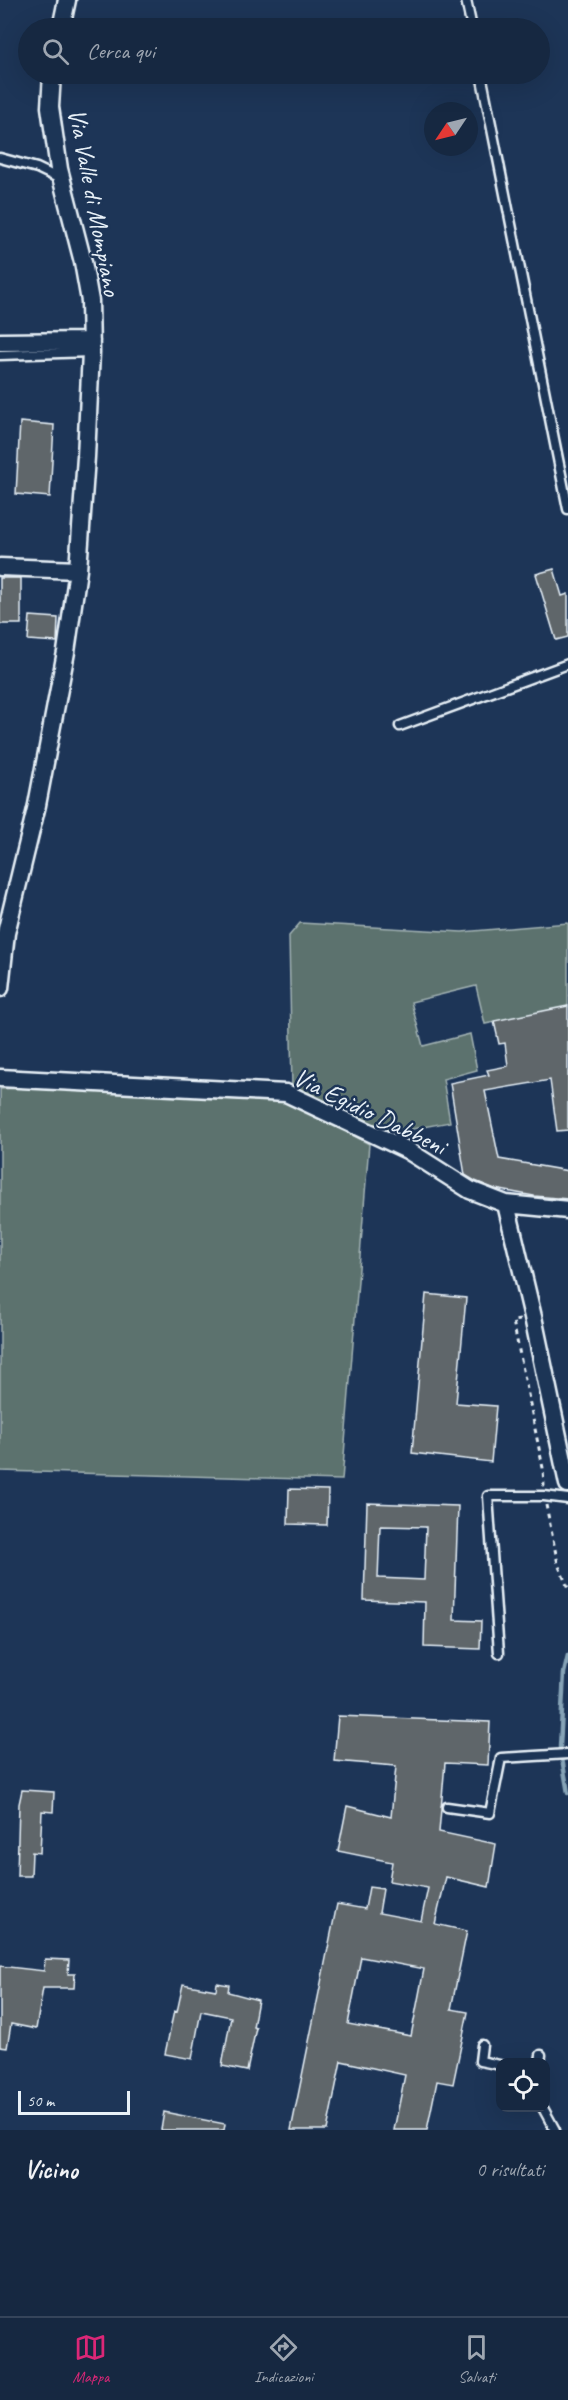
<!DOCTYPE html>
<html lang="it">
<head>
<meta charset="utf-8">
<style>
	body { margin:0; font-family:Caveat,sans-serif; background:#1f3048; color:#f1f3f6 }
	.controls { position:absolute; right:18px; bottom:18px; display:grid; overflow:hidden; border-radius:12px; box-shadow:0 6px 24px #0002 }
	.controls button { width:54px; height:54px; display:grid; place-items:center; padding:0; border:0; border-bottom:2px solid #35445a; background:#162841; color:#f1f3f6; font:30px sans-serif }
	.compass { position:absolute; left:424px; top:102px; width:54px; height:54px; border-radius:50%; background:#162841; box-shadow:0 6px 24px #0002; rotate:235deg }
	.scale { position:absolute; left:18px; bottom:15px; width:112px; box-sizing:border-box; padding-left:6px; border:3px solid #e8f1f8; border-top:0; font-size:16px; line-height:21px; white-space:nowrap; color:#e8f1f8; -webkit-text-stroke:4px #1d3557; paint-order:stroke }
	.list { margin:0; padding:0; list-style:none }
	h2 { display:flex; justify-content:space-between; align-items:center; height:78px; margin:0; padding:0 24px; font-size:26px }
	h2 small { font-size:20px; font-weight:400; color:#9ea6b1 }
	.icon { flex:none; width:33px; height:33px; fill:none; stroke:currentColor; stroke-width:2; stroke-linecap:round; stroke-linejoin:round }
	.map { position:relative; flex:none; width:568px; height:2130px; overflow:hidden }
	.search { position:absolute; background:#162841; box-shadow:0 6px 24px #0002; left:18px; right:18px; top:18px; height:66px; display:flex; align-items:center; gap:15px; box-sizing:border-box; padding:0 21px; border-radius:33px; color:#9ea6b1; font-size:22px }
	.sheet { height:186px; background:#162841 }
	nav { display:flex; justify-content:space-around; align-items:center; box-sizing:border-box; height:84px; border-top:2px solid #35445a; background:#162841; font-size:16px; color:#9ea6b1 }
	nav a { display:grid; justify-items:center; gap:3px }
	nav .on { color:#db2777 }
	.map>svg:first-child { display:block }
	.green { fill:#5c726e; stroke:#a2b2b3; stroke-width:1.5 }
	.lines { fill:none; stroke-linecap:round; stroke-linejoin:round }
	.stream { stroke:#86a3b6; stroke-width:4.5 }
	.building { fill:#5e666b; stroke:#e8f1f8; stroke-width:1.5; fill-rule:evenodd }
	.lane-casing { stroke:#e8f1f8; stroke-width:13 }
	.street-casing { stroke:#e8f1f8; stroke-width:21 }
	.path { stroke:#e8f1f8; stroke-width:3; stroke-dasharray:4.5 4.5; stroke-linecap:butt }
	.lane { stroke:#1d3557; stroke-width:8 }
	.street { stroke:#1d3557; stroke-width:16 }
	.labels { text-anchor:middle; stroke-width:5; stroke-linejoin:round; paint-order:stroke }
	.street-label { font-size:26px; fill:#e8f1f8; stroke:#1d3557 }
</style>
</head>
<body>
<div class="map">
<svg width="568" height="2130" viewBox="0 0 568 2130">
	<rect width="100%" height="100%" fill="#1d3557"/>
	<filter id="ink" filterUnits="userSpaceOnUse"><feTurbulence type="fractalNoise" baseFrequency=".0167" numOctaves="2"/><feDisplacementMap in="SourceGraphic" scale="12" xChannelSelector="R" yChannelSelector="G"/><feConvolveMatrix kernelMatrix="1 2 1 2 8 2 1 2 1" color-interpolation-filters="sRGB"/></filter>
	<g filter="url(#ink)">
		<path class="green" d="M300,923L462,932L568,923V1007L485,1024L476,986L411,1002L423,1046L470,1034L477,1070L443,1079L450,1122L391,1133L292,1088L289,936Z
			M42,1087L278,1100L318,1116L369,1144L342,1480L0,1471V1089Z"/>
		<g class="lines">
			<path class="stream" d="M568,1656L564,1673L560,1747L568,1793"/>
		</g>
		<path class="building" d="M20,422L54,425L50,497L16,494Z
			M554,569L562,596L568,594V637L556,640L536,574Z
			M0,578H21V624H0Z
			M30,616L58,618L57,642L28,640Z
			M568,1006V1130L557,1131L550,1080L485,1091L499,1159L568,1171V1199L534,1196L495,1189L475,1181L465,1175L450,1083L489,1075L487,1070L508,1066L505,1043L499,1044L494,1021Z
			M426,1294L466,1298L456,1403L496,1406L491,1462L412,1453Z
			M289,1489L328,1490L327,1525L288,1524Z
			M367,1503L458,1506L454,1620L481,1621L480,1649L424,1647L425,1602L364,1600ZM380,1526L426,1527L424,1580L378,1578Z
			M338,1716L490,1722L488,1765L445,1763L439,1832L496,1844L489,1887L446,1877L435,1924L467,1931L451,2009L468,2012L453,2084L437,2081L427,2130H394L405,2075L341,2061L327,2130H291L337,1904L365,1909L369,1887L383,1889L379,1913L421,1921L428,1888L389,1881L392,1862L338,1851L347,1806L391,1817L396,1766L334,1761ZM361,1957L424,1969L411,2036L348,2024Z
			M22,1790L54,1792L53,1812L42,1811L40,1853L32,1852L31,1876H17L19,1804Z
			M45,1959L69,1960L68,1974H75L74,1988H43L36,2029L11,2024L7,2048L0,2047V1966L44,1971Z
			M217,1983L229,1985L228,1992L258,2000L253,2027L256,2028L247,2071L222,2066L231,2017L201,2011L192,2059L165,2054L174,2011L177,2012L183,1984L216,1990Z
			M164,2112L225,2124L224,2130H161Z"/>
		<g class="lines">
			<g class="lane-casing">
				<path id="lane" d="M466,0L472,28
					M481,74L568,509
					M0,158L37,168L62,180
					M0,355L91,352
					M400,726L568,664
					M499,1653L488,1496H544L568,1499
					M447,1807L490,1813L501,1758L568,1754
					M482,2045L480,2061L500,2065
					M540,2062L541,2055
					M543,2108L555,2130"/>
			</g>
			<g class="street-casing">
				<path id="street" d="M61,28L67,0
					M0,342L91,341
					M0,567L78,570
					M0,988L6,933L37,805L66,652L78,570L86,457L91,352L90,301L83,262L59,169L50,107L52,74
					M0,1078L286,1093L407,1150L470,1190L506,1204L568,1210
					M506,1204L533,1317L568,1484"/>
			</g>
			<path class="path" d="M520,1320L513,1321L543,1468L544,1487
				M546,1505L558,1564L568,1588"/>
			<use href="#lane" class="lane"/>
			<use href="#street" class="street"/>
		</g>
	</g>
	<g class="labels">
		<g class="street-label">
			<text transform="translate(95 202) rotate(79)" y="9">Via Valle di Mompiano</text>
			<text transform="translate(370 1111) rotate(26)" y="9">Via Egidio Dabbeni</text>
		</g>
	</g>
</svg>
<div class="controls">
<button><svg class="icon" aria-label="locate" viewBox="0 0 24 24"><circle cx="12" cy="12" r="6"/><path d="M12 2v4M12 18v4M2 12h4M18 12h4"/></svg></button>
</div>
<svg class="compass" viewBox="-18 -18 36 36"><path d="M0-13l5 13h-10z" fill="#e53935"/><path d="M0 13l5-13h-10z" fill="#9ea6b1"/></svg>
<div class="scale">50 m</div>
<div class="search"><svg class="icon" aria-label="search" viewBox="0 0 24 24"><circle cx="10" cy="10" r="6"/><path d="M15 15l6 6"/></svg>Cerca qui</div>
</div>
<section class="sheet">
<h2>Vicino<small>0 risultati</small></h2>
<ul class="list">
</ul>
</section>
<nav>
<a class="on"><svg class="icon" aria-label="map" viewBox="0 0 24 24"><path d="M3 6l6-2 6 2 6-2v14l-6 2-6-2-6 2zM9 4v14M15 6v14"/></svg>Mappa</a>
<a><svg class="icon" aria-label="directions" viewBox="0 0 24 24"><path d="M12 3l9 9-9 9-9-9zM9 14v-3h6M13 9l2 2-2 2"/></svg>Indicazioni</a>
<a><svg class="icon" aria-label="saved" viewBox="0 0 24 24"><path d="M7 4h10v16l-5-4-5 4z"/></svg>Salvati</a>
</nav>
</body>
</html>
